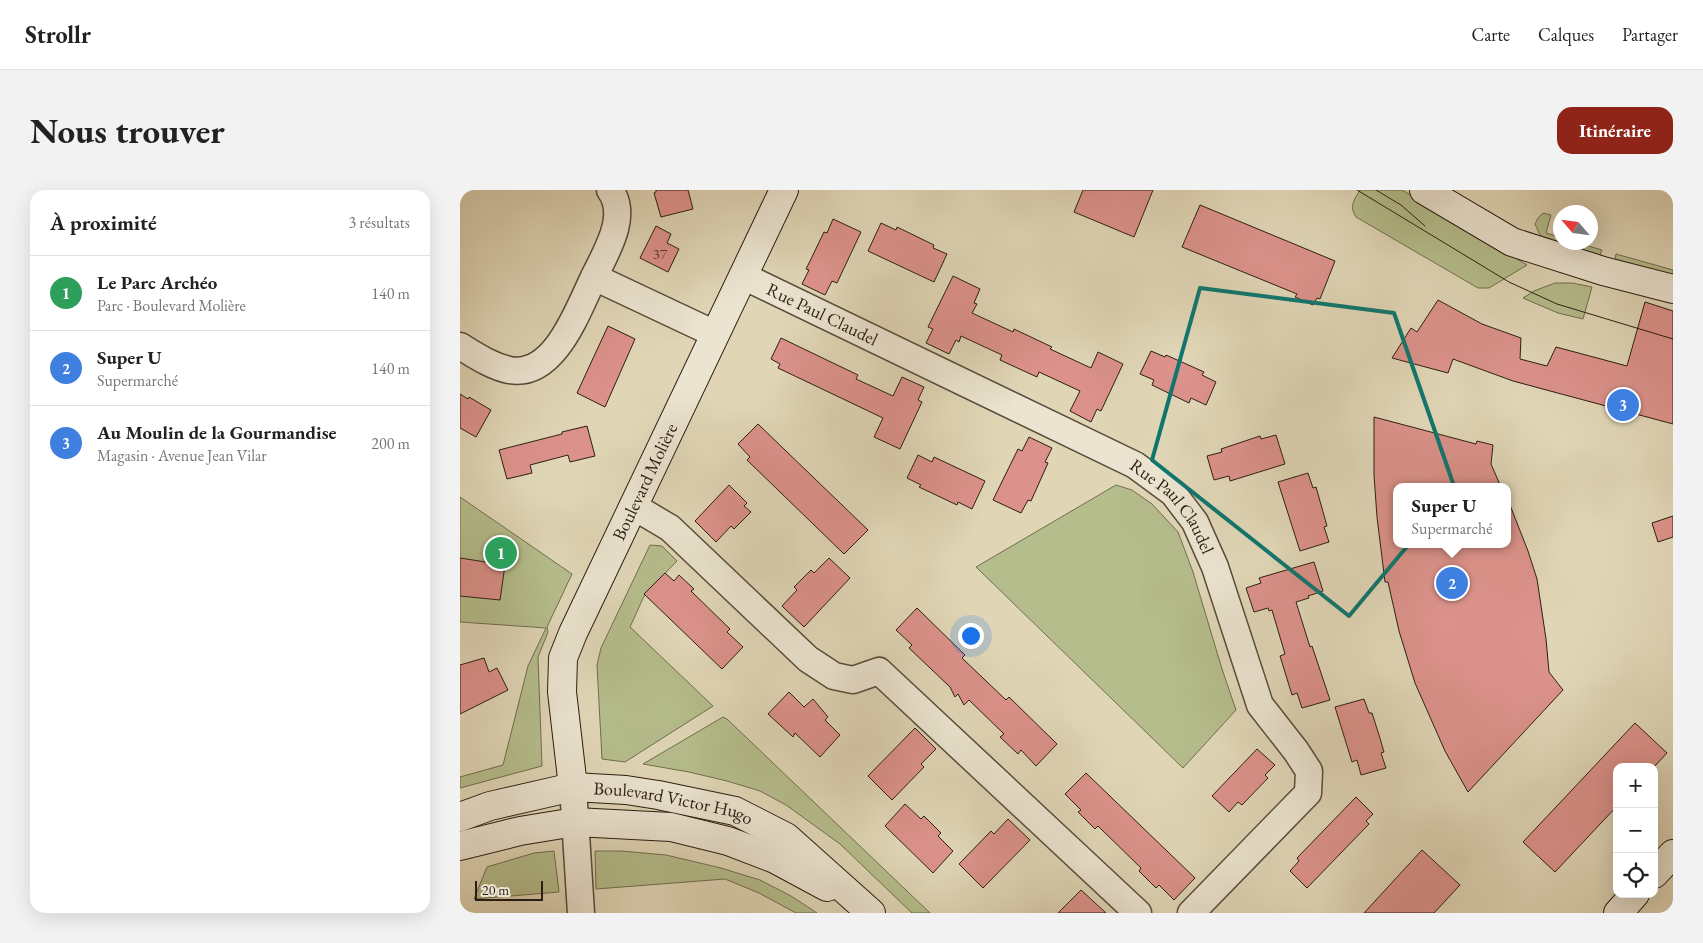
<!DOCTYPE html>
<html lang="fr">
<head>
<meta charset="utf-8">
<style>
	body { margin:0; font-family:"EB Garamond",serif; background:#f2f2f2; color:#222 }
	.controls { position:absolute; right:15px; bottom:15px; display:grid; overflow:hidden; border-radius:10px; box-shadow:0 5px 20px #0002 }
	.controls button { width:45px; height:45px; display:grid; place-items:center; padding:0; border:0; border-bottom:1px solid #e0e0e0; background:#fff; color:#222; font:25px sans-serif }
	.compass { position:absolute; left:1093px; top:15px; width:45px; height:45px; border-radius:50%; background:#fff; box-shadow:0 5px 20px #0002; rotate:298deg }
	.scale { position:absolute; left:15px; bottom:12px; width:68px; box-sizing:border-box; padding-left:5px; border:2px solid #2c1e14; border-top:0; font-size:14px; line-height:18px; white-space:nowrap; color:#2c1e14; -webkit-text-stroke:4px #ebe4d0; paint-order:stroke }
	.you { position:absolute; left:510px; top:445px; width:18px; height:18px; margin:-12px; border:4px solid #fff; border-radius:50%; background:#1a73e8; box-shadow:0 0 0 8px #1a73e833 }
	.badge { display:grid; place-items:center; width:32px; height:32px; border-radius:50%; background:#8f2418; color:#fff; font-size:16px; font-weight:700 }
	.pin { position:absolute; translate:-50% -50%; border:2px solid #fff; box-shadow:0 1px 5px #0006 }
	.popup { position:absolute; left:933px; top:293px; width:118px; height:65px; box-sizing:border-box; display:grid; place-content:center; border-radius:10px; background:#fff; filter:drop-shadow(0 1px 4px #0005); font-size:16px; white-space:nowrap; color:#767676 }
	.popup b { font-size:19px; color:#222 }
	.popup::after { content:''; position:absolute; left:50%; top:100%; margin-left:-10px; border:10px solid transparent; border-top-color:#fff }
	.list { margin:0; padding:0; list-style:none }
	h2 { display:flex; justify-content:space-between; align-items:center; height:65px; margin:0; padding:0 20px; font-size:21px }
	h2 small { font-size:16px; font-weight:400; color:#767676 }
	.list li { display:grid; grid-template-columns:32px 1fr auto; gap:15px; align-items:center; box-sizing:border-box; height:75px; padding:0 20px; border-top:1px solid #e0e0e0 }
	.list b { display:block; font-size:19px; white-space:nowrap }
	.list p { margin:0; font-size:16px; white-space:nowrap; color:#767676 }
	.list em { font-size:16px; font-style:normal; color:#767676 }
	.icon { flex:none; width:28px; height:28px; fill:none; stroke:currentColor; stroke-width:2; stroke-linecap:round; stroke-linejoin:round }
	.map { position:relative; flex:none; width:1213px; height:723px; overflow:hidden; border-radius:15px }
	header { display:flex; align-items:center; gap:30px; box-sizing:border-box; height:70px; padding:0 25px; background:#fff; border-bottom:1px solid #e0e0e0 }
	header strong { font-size:24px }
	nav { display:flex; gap:28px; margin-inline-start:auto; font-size:18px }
	.intro { display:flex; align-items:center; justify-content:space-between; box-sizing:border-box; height:120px; padding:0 30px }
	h1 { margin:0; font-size:35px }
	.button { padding:12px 22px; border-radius:15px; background:#8f2418; color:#fff; font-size:18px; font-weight:700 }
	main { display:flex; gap:30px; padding:0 30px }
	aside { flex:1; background:#fff; border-radius:15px; box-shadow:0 5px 20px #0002 }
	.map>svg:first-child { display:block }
	.green { fill:#b5bd8c; stroke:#706e50 }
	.building { fill:#dc928b; stroke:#2c1e14 }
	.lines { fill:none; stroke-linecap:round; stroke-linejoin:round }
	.street-casing { stroke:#594c3c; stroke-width:29 }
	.secondary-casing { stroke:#2c1e14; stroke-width:30 }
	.street { stroke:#ebe4d0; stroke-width:26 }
	.secondary { stroke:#ebe4d0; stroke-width:28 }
	.tram { stroke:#2c1e14; stroke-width:1 }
	.marked { fill:none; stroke:#0f766e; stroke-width:4; stroke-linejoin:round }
	.labels { text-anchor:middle; stroke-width:5; stroke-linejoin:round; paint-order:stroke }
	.number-label { font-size:15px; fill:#583b32 }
	.street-label { font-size:18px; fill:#2c1e14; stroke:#ebe4d0 }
</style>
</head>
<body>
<header>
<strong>Strollr</strong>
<nav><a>Carte</a><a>Calques</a><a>Partager</a></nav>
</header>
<div class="intro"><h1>Nous trouver</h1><a class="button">Itinéraire</a></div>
<main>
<aside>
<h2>À proximité<small>3 résultats</small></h2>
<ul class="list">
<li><span class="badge" style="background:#2e9e5b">1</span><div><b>Le Parc Archéo</b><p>Parc · Boulevard Molière</p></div><em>140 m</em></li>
<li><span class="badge" style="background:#3f7fe0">2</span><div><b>Super U</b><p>Supermarché</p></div><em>140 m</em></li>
<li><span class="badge" style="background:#3f7fe0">3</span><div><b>Au Moulin de la Gourmandise</b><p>Magasin · Avenue Jean Vilar</p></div><em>200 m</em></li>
</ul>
</aside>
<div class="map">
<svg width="1213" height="723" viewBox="0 0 1213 723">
	<rect width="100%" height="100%" fill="#e0d6b6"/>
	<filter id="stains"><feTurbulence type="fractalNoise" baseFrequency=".004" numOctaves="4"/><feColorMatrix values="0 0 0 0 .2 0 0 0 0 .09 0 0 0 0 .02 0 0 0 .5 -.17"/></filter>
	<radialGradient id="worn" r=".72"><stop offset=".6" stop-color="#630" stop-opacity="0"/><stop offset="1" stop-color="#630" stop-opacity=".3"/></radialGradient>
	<path class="green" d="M900,0H942L1067,75L1029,98H1018L896,27C889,16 894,10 900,0Z
		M1083,23L1091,25L1086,43L1100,47V52L1118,53L1142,60L1140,65L1084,49L1079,43L1075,34L1078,28Z
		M1156,64L1213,80V86L1155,69Z
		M1095,93H1112L1132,97L1123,129L1098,123L1063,108L1074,101Z
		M656,295L672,300L692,314L718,342L733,382L762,479L776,520L723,578L516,377Z
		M0,307L112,384L87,437L88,442L78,467L82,576L0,598V587L43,575L68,476L86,438L0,432Z
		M190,355L202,356L217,371L185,404L170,437L253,516L165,572L142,569L137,475L141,458Z
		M263,527L267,529L470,723H452L380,654L326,615L300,601L267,591L229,582L183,574Z
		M94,661L99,702L14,709L27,677L74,663Z
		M135,661H161L206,665L261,678L300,690L331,706L357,723H336L299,703L265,689L136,699Z"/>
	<path class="building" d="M196,0H228L233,19L201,27L194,3L196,2Z
		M623,0H693L674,47L614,22Z
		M740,15L875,71L860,109L857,108L853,115L835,107L837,104L722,57Z
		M373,29L401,42L377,93L372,91L365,105L342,94L349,80L346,79L351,69L364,42L367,43Z
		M421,33L436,40L437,37L474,55L473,58L487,64L474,92L408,61Z
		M196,36L211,44L207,53L219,59L208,82L180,68Z
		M493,86L520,99L514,113L517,114L512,123L553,142L554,139L592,157L590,159L631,178L638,162L663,174L641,221L637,219L631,232L610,221L620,201L579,182L577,187L540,170L542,165L501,146L499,152L496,150L489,164L466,153L473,139L468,137Z
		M978,110L1022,134L1061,148L1060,169L1087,176L1096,157L1167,176L1185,112L1213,121V234L1053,191L993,169L988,183L932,168L951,138L957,142Z
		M148,136L175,149L145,217L117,203Z
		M321,148L398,185L396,189L433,206L442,187L464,197L458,210L462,212L440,259L414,247L423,228L318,178L320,174L311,169Z
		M691,161L705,167L706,165L744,182L742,185L756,192L746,215L731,208L729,213L692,195L694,190L680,184Z
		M0,204L8,209L9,207L31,220L16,247L0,238Z
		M914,227L1016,254L1017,251L1033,255L1031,274L1041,297H937V354H1047V310H1048L1068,361L1077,389L1086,449L1089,482L1103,500L1008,602L985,561L955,493L939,441L928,392H925L917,327L914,285Z
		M298,234L408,340L384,364L287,270L290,267L278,254Z
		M127,236L135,266L110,272L108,265L70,275L72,283L47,289L39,260L102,244V242Z
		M816,245L825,274L770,291L769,286L754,290L747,266L762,262L761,259L800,246L801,249Z
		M569,247L592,258L585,272L588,273L571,311L568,310L561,323L533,310L558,259L562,261Z
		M458,265L472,272L474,267L525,291L512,319L498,312L497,315L459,297L461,295L447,288Z
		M848,283L853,298L856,297L867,336L864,337L869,352L840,361L818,292Z
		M269,295L287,313L284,316L291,322L274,339L271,336L256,352L235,331Z
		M1213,326V347L1198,352L1192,333Z
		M0,368L45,375L40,410L0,406Z
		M369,368L390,388L344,437L322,416L337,400L334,397L351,380L354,383Z
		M854,372L863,401L848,406L849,408L836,412L850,457L852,456L870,510L842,518L837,503L832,505L820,466L825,464L812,420L809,421L808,418L794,422L786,398L801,393L799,388Z
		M205,383L214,391L219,385L234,399L231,401L270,439L267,442L283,457L262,479L184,404Z
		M457,418L505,465L502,468L546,510L549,507L597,554L576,576L561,560L558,564L540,547L544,544L509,510L504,515L498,504L495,507L490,497L449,458L452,455L436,440Z
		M24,468L29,482L37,478L48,500L0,524V475Z
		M329,502L344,517L353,509L368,527L365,530L380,545L360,567L335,543L333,547L308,524Z
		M904,509L909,523H912L919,545L924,562L921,563L926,578L901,585L897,570L892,572L875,517Z
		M1175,533L1207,563L1194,577H1157V616L1095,682L1063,652Z
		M455,538L476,559L461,574L464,577L432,610L408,586Z
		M797,559L815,575L805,585L808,588L782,615L778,612L769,622L752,606Z
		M626,583L735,688L714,710L699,695L696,698L679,681L681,678L638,636L635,639L618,622L621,620L605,604Z
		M896,607L913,624L906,631L909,634L847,698L830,681L839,671L837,668Z
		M445,614L461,629L464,626L481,643L478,646L493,661L473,683L425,636Z
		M548,629L570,650L523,698L499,674L531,641L534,644Z
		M962,660L1000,695L974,723H904Z
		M621,700L646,723H598Z"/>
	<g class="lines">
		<g class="street-casing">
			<g id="street">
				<path d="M150,0C169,26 146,62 134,87L255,144"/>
				<path id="s1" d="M283,86L675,275L713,303L735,332L755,377L800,515L836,561L849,581L848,603L731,723"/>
				<path d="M0,156C15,165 31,176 49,180C95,189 118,119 134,87"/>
				<path d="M173,316L210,338L348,469L374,486L393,490L419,481L678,723"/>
				<path d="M113,597L121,723"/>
			</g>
		</g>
		<g class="secondary-casing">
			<g id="secondary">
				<path d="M964,0L1052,52L1143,81L1213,99"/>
				<path id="s2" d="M113,597L102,502L103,468L113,443L324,0"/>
				<path id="s3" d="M0,627L30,616L113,597L166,600L198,605L275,621L326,647L411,723"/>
				<path d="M0,656L60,641L115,632L211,637L268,651L315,669L367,697"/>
				<path d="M1194,684L1213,664"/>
				<path d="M1158,723L1175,704"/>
			</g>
		</g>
		<use href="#street" class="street"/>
		<use href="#secondary" class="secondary"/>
		<path class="tram" d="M897,0L1049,92L1097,114L1213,149
			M916,0L941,15L965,36"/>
	</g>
	<path class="marked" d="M740,98L934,123L995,299L889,426L692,270Z"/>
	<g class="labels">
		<g class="number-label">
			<text x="200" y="69">37</text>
		</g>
		<g class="street-label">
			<text dy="6" stroke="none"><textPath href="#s1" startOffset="88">Rue Paul Claudel</textPath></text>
			<text dy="6" stroke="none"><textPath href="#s2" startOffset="324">Boulevard Molière</textPath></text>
			<text dy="6" stroke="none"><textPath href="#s1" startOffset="492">Rue Paul Claudel</textPath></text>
			<text dy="6" stroke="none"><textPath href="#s3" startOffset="219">Boulevard Victor Hugo</textPath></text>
		</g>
	</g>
	<rect width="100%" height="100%" filter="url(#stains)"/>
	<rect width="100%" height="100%" fill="url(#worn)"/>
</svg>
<div class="controls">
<button>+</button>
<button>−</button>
<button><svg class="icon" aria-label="locate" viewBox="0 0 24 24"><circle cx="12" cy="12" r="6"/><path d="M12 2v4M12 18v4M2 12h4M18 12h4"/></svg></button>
</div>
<svg class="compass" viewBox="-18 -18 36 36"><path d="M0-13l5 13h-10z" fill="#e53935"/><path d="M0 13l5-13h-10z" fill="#767676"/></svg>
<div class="scale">20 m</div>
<div class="you"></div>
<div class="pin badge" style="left:41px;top:363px;background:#2e9e5b">1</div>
<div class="pin badge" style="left:992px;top:393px;background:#3f7fe0">2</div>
<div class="popup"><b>Super U</b>Supermarché</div>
<div class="pin badge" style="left:1163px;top:215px;background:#3f7fe0">3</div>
</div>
</main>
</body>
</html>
